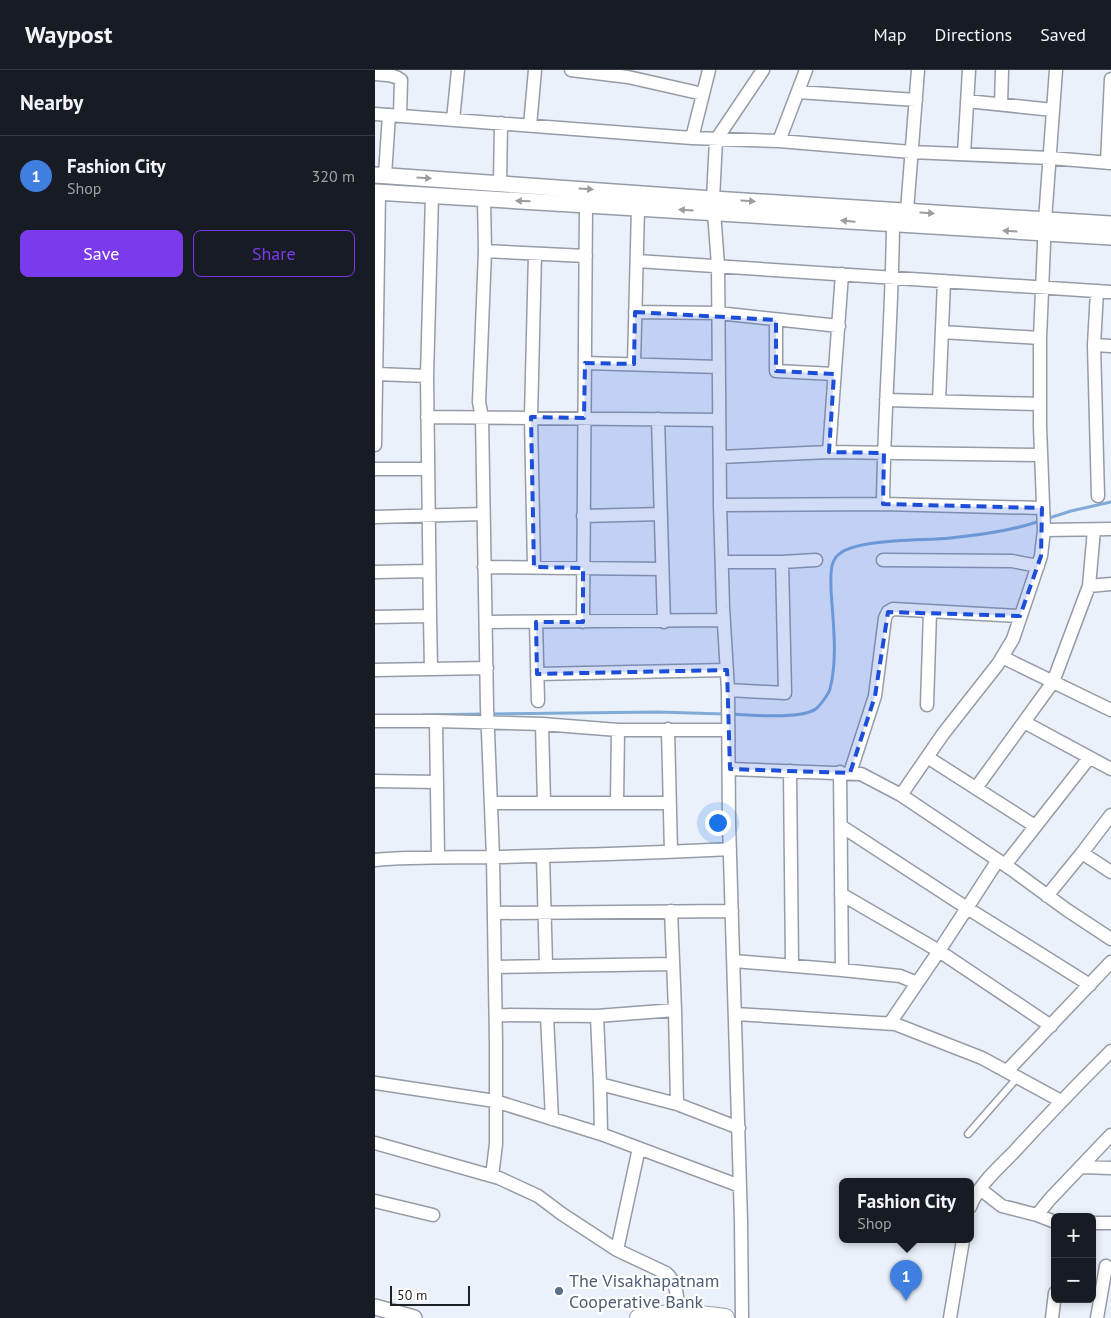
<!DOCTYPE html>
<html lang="en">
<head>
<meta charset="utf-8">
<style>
	body { margin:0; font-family:"PT Sans",sans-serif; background:#20242c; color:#f1f3f6 }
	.controls { position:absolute; right:15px; bottom:15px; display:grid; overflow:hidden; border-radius:8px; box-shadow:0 2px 8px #0003 }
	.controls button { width:45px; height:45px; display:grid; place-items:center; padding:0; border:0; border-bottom:1px solid #363941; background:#171b24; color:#f1f3f6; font:25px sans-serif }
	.scale { position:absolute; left:15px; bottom:12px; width:80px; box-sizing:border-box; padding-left:5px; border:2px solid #1f2225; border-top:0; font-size:14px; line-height:18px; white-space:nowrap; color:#1f2225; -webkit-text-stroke:4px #fff; paint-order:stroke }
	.you { position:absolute; left:342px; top:752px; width:18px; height:18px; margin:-12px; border:4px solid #fff; border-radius:50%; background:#1a73e8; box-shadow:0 0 0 8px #1a73e833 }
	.badge { display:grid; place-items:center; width:32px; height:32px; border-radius:50%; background:#7c3aed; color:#fff; font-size:16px; font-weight:700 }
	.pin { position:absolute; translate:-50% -41px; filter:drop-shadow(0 1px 2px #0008) }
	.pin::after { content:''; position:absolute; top:26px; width:18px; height:15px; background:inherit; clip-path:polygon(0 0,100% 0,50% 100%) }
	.popup { position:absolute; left:464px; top:1108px; width:135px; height:65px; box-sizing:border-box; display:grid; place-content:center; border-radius:8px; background:#171b24; filter:drop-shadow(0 1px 4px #0005); font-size:16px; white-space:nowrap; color:#9ea1a6 }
	.popup b { font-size:19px; color:#f1f3f6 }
	.popup::after { content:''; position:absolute; left:50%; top:100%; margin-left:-10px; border:10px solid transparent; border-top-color:#171b24 }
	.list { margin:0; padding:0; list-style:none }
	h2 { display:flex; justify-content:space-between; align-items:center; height:65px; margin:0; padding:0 20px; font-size:21px }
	h2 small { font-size:16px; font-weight:400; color:#9ea1a6 }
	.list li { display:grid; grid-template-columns:32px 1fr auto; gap:15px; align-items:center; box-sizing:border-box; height:80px; padding:0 20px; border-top:1px solid #363941 }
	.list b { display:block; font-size:19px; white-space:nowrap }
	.list p { margin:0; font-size:16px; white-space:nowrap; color:#9ea1a6 }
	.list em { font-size:16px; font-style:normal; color:#9ea1a6 }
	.actions { display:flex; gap:10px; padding:15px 20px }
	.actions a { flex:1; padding:11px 0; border:1px solid #7c3aed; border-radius:8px; text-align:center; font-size:18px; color:#7c3aed }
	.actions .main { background:#7c3aed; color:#fff }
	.map { position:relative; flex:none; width:736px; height:1248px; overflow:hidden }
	header { display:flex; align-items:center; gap:30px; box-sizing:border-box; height:70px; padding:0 25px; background:#171b24; border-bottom:1px solid #363941 }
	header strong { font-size:24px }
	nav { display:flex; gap:28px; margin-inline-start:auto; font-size:18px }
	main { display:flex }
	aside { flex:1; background:#171b24 }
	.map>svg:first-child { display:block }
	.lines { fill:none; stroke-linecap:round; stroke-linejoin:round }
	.stream { stroke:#81abd7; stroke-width:3 }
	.service-casing { stroke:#959ca5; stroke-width:9 }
	.minor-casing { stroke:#959ca5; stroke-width:15 }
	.tertiary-casing { stroke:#959ca5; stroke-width:18 }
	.secondary-casing { stroke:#959ca5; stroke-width:20 }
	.service { stroke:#fff; stroke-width:6 }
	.minor { stroke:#fff; stroke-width:12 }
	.tertiary { stroke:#fff; stroke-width:15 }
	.secondary { stroke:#fff; stroke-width:18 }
	.oneway { fill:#9a9c9d }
	.marked { fill:#1d4ed8; fill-opacity:0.2; stroke:#1d4ed8; stroke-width:4; stroke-dasharray:10 6; stroke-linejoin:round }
	.service-dot { fill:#5c6f8a; stroke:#fff; stroke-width:2 }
	.labels { text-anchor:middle; stroke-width:4.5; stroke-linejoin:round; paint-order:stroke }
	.service-label { font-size:18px; fill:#4e5e75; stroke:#fff; text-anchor:start }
</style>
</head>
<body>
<header>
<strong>Waypost</strong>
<nav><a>Map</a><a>Directions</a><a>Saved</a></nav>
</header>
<main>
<aside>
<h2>Nearby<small></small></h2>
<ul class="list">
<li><span class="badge" style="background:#3f7fe0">1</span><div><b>Fashion City</b><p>Shop</p></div><em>320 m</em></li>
</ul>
<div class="actions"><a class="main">Save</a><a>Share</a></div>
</aside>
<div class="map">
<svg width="736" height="1248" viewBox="0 0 736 1248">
	<rect width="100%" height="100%" fill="#eaf1fa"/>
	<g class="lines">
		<path class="stream" d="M671,449L696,441L736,432
			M116,644L283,642L349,644
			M356,644C375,645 428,650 442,638C446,634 453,625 455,619C463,588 458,552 456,520C456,509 454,493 463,485C481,468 550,471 575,468C605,465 637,461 665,451
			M48,645L109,644"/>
		<g class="service-casing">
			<path id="service" d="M593,1064L643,1007"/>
		</g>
		<g class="minor-casing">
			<path id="minor" d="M196,0L253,7L328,24
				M0,4C10,5 18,4 26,10L25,46
				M423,22L541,30
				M592,31L678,40
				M626,34L627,0
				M0,44L317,68L404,71L536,82L675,88L736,93
				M78,50L83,0
				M155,56L160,0
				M317,68L334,0
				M404,71L431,0
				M589,84L594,0
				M732,93L736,9
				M10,105L14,45
				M125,113L126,53
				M109,129L110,181L104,332L107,347L112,637L118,787L121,974V1074L117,1106
				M532,141L543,0
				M110,181L211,186
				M262,191L736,222
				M722,221L719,275L723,426
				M260,242L343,243L464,256
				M401,250V301L459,304
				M567,262L665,268
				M719,275L736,276
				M210,293L344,297
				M259,294L263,138
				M2,304L52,306
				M511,330L665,334
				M564,331L569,211
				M52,347L344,350
				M283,349L289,552
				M0,375L4,123
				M454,382L467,204
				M345,387L454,382L666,385
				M0,399H53
				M508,434C509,341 517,248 518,155
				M345,435L508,434L667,438
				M208,446L286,444
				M0,447L108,444
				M669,460L736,459
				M508,490L637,491L663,496
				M347,492H407L410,623L353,620
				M407,492L441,490
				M109,497L287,499
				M159,497L156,347L160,184
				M0,502L54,501
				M714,516L736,514
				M55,546L56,599
				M0,547L55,546L52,306L57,126
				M111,552L349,550
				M161,552L163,631
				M208,552L211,135
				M627,587L736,640
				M0,600L112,598
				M162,604L352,600
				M552,635L555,542
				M0,651H61L63,787
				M61,651L167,654L243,660H353
				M649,652L736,699
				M167,654L169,733
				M293,659L296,782
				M552,687L660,756
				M355,699L486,704L526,725L636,799L692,840L736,869
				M415,701L417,896
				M475,703L500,626L510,548L513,542L518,539L645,546
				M0,711L62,712
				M601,718L678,612L714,516L719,460
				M526,725L568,664L623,594L638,569L666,486L669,460L665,356V268L670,150L681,0
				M116,733H294
				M242,733L243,660
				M466,756L592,838L623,790
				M707,783L736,802
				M168,786L171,895
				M0,790C42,786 84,788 126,787C203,785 279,783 355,779
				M630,795L714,688
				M466,824L564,881L592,838L715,915
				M672,826L707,783L736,745
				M296,841L300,940L302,1034L364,1058
				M119,843L357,841
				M359,891L467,900L465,702
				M120,897L297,894
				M467,900L525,906L542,913
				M361,944L520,954L607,988L686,1031
				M121,945L222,946L225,1014L302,1034
				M172,946L177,1049
				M222,946L300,940
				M515,953L564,881L676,956
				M632,1001L736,892
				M0,1013L120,1031L226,1064L365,1116
				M225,1014L226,1064
				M0,1073L124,1108L163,1126L187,1144L242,1180L291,1203C303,1213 302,1229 304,1244
				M706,1097L736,1098
				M605,1119L627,1136L662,1145L680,1152
				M0,1131L58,1145
				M595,1137C603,1116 622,1099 638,1083C670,1048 703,1014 736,981
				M662,1145L675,1129L736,1065
				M717,1153H736
				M242,1180L264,1078
				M367,1248L366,1151L354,753L353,620L348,537L345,435L343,195L338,129L341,70L388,0
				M575,1248L588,1170
				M677,1248L680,1223
				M722,1248L731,1196"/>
		</g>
		<g class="tertiary-casing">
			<path id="tertiary" d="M0,105L338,129L736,154
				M0,122L736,167
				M0,1237L39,1248"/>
		</g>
		<g class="secondary-casing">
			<path id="secondary" d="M264,1248C293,1242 321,1244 350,1248"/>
		</g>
		<use href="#service" class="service"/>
		<use href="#minor" class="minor"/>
		<use href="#tertiary" class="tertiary"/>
		<use href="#secondary" class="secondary"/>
	</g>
	<defs><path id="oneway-solid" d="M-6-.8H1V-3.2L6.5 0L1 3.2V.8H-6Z" transform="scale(1.25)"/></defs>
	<g class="oneway">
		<use href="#oneway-solid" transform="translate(49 108) rotate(4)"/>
		<use href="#oneway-solid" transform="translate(211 119) rotate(4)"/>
		<use href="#oneway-solid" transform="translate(148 131) rotate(-178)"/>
		<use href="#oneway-solid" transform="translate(373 131) rotate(4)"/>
		<use href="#oneway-solid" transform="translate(311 140) rotate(-177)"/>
		<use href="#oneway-solid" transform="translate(552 143) rotate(3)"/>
		<use href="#oneway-solid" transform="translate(473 151) rotate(-175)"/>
		<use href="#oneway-solid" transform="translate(635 161) rotate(-177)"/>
	</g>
	<path class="marked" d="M260,242L401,250V301L459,304L454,382L509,383L508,434L667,438L666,486L645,546L513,542L500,626L475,703L355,699L352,600L162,604L161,552H208V498L159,497L156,347L209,348L210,293L259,294Z"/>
	<circle class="service-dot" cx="184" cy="1221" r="5"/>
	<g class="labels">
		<g class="service-label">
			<text x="194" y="1217">The Visakhapatnam<tspan x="194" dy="21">Cooperative Bank</tspan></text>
		</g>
	</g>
</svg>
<div class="controls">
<button>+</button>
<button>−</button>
</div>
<div class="scale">50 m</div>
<div class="you"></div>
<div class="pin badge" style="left:531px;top:1231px;background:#3f7fe0">1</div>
<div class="popup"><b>Fashion City</b>Shop</div>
</div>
</main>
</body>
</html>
